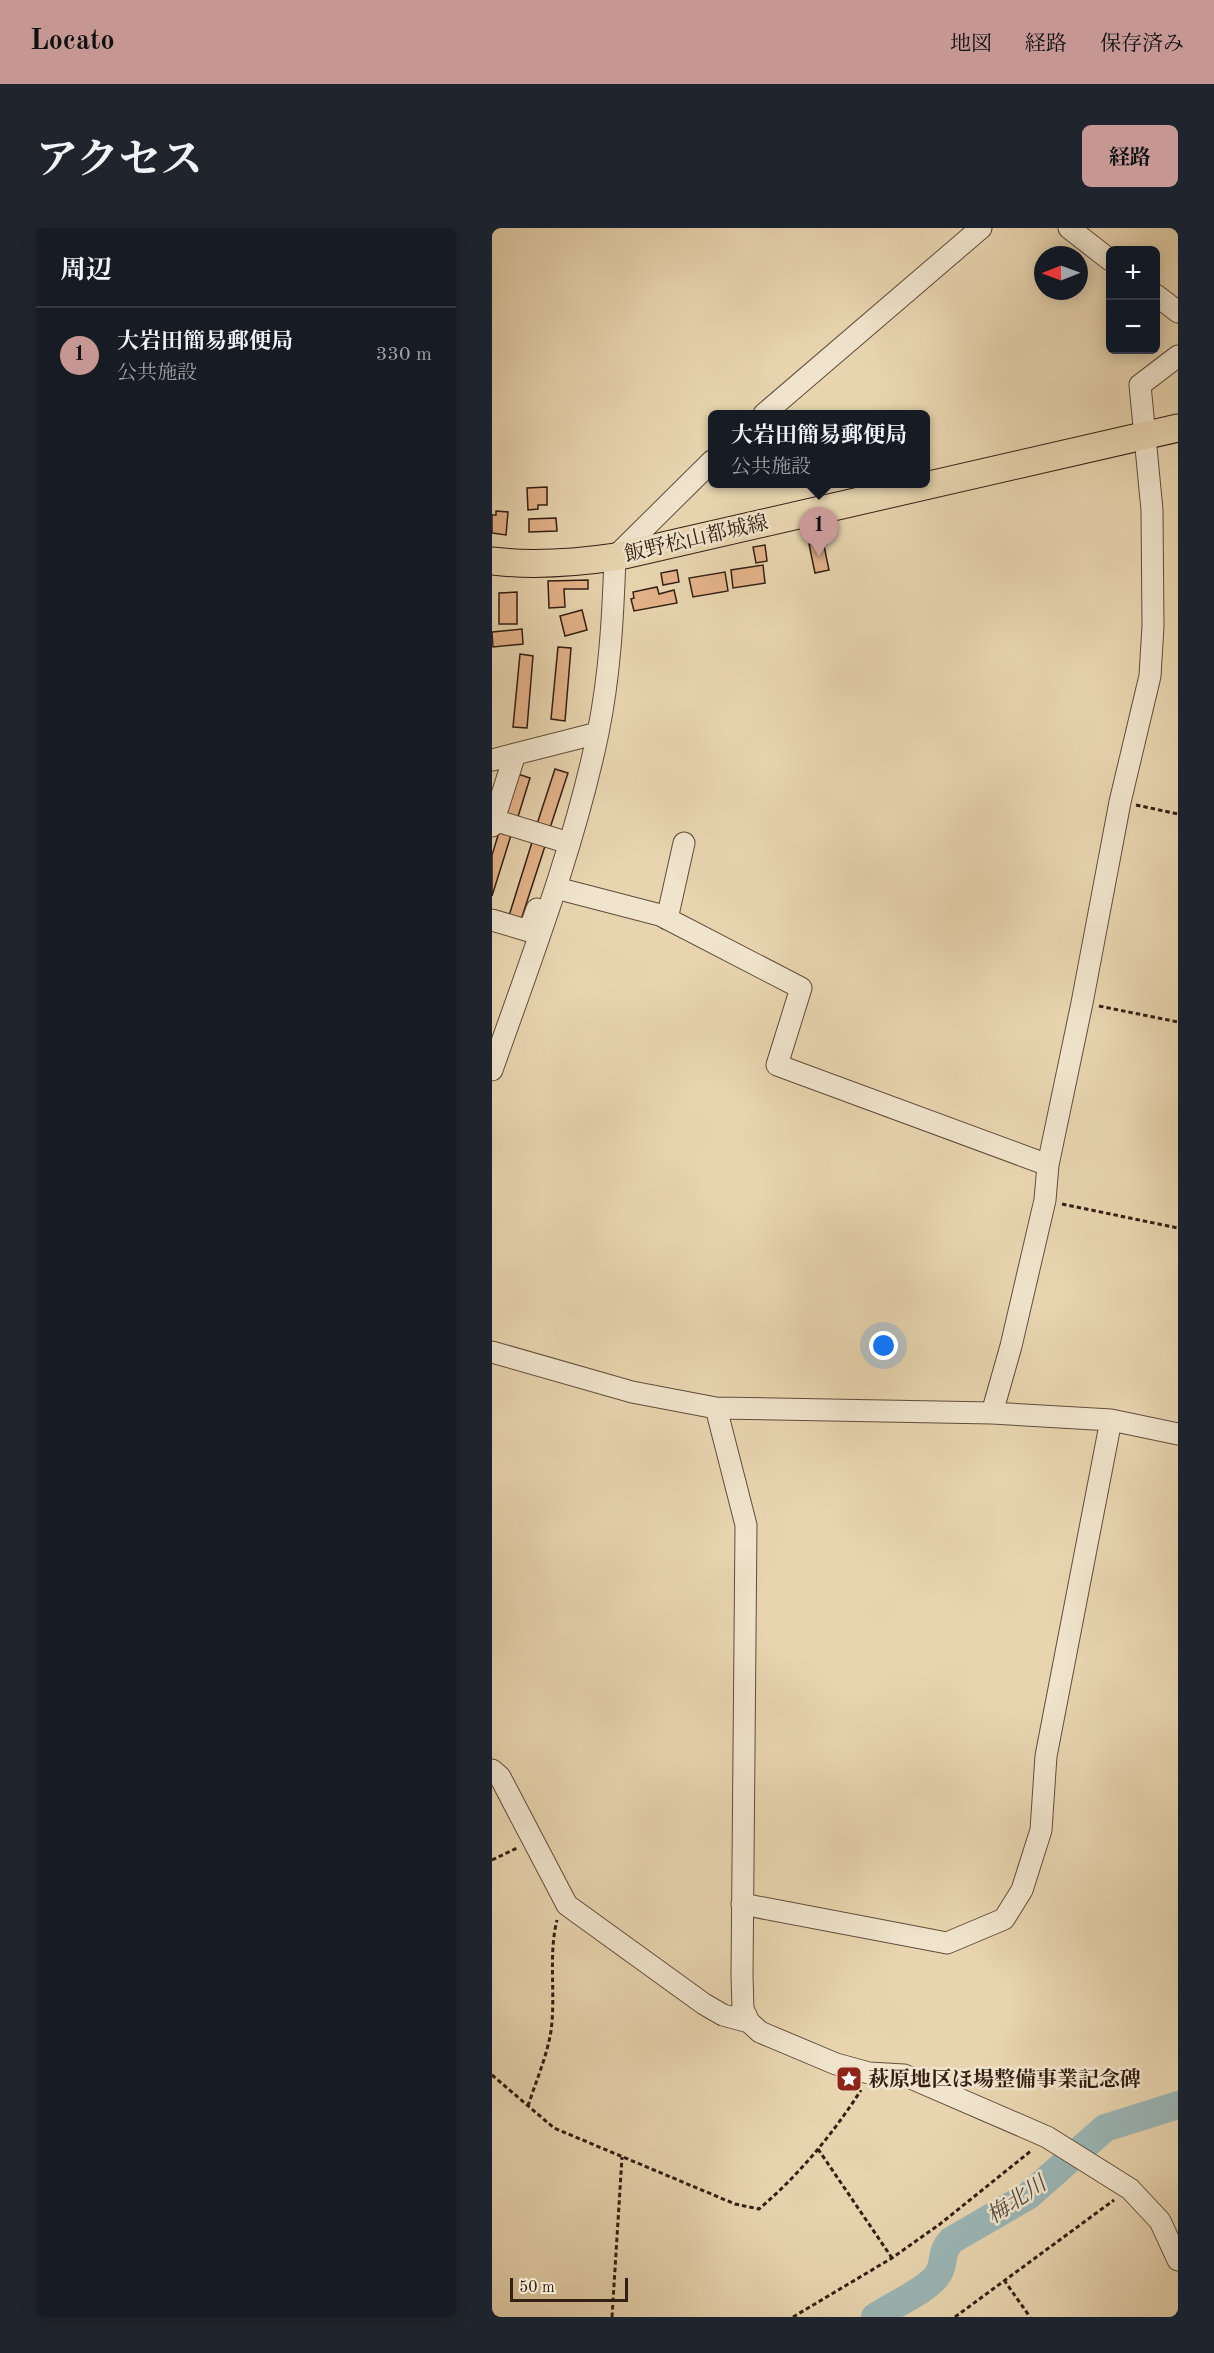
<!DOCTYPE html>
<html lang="ja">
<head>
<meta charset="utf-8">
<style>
	body { margin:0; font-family:"Old Standard TT","Noto Serif JP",serif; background:#20242c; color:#f1f3f6 }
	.controls { position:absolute; right:18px; top:18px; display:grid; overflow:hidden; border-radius:9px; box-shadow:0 3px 15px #0003 }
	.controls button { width:54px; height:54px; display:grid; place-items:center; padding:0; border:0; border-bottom:2px solid #363941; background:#171b24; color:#f1f3f6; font:30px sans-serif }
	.compass { position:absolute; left:542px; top:18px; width:54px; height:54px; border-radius:50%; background:#171b24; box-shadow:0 3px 15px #0003; rotate:269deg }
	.scale { position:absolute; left:18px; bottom:15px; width:118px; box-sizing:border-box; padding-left:6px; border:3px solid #341f13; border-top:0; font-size:16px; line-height:21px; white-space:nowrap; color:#341f13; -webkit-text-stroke:4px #f0e4cc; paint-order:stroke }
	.you { position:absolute; left:392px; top:1118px; width:21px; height:21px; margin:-15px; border:4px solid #fff; border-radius:50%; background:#1a73e8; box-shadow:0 0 0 9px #1a73e833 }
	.badge { display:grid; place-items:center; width:39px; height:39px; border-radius:50%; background:#c59692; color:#111; font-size:20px; font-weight:700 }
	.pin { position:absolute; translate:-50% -50px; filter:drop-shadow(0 2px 3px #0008) }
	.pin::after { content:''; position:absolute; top:32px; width:21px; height:18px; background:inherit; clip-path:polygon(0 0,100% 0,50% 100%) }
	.popup { position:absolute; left:216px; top:182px; width:222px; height:78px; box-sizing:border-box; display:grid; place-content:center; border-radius:9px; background:#171b24; filter:drop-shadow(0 2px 4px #0005); font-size:20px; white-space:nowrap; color:#9ea1a6 }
	.popup b { font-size:22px; color:#f1f3f6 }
	.popup::after { content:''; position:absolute; left:50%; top:100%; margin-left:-12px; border:12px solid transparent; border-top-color:#171b24 }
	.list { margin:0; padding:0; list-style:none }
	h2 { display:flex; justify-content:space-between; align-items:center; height:78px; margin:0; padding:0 24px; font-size:26px }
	h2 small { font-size:20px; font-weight:400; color:#9ea1a6 }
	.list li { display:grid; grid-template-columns:39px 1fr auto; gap:18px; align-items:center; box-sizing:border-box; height:96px; padding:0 24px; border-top:2px solid #363941 }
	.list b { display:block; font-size:22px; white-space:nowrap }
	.list p { margin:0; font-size:20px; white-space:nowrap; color:#9ea1a6 }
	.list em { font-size:20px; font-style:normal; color:#9ea1a6 }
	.map { position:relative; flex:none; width:686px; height:2089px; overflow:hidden; border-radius:9px }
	header { display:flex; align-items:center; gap:36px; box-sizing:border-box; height:84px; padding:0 30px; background:#c59692; color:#111 }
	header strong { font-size:28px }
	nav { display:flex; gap:33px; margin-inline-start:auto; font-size:21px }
	.intro { display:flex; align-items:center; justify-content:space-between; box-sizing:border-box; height:144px; padding:0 36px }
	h1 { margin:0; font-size:42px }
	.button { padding:15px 27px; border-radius:9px; background:#c59692; color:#111; font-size:21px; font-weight:700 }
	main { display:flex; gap:36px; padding:0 36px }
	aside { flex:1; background:#171b24; border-radius:9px; box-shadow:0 3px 15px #0003 }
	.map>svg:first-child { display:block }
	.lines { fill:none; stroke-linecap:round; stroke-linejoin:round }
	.river { stroke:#9bb6b6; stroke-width:28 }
	.building { fill:#e4b38b; stroke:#341f13; stroke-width:1.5 }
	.minor-casing { stroke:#614c3a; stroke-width:23 }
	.major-casing { stroke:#341f13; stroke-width:29 }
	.path { stroke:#341f13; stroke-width:3; stroke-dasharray:4.5 3; stroke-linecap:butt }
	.minor { stroke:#f0e4cc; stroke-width:21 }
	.major { stroke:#e8d5b0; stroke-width:27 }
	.labels { text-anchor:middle; stroke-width:5; stroke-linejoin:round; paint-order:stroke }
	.street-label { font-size:21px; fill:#341f13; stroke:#f0e4cc }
	.poi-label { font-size:21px; font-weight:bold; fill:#341f13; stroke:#f0e4cc; text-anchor:start }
	.water-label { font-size:22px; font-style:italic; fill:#534c44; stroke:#f0e4cc }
</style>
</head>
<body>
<header>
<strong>Locato</strong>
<nav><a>地図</a><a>経路</a><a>保存済み</a></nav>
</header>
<div class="intro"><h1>アクセス</h1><a class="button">経路</a></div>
<main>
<aside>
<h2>周辺<small></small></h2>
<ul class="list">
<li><span class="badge">1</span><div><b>大岩田簡易郵便局</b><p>公共施設</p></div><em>330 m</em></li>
</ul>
</aside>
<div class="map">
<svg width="686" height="2089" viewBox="0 0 686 2089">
	<rect width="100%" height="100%" fill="#e8d5b0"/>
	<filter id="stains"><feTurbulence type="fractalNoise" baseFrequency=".00333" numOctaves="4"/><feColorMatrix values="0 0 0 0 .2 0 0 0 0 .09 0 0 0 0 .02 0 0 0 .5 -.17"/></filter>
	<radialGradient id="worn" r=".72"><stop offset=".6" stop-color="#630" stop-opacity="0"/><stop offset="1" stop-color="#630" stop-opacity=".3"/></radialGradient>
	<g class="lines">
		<path class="river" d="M383,2089C400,2077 435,2063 446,2046C454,2034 447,2025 460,2012L536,1968L613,1900L686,1877"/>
	</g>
	<path class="building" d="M55,259V277H46V281L36,282L35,260Z
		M4,283L16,284L14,307L0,305V287H4Z
		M64,290L65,303L37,304V291Z
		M331,313L337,342L323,345L317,316Z
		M273,317L275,333L264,335L261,319Z
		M271,337L273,355L241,360L239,342Z
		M185,342L187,354L171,357L169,345Z
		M233,344L236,363L201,369L197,350Z
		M96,352V361H72L73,379L57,380L56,353Z
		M165,359L167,366L182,362L185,375L142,383L139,371L142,370L141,364Z
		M25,364V396H7V365Z
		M90,382L95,402L73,408L68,388Z
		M30,401L31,416L1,419L0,404Z
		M66,419L79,420L73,493L59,491Z
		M28,426L41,428L35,500L21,499Z
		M63,541L76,545L58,600L45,596Z
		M26,546L38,550L25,592L12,588Z
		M8,601L20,604L0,668V627Z
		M41,611L54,615L28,695L16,691Z"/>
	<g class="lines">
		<g class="minor-casing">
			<path id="minor" d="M577,0L618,32
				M664,67L686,84
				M272,186L489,0
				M0,532L106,505
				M2,592L67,612
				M0,598L23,526
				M64,660L168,687L309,760L285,837L556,937
				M175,691L192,615
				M0,692L37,703L45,681
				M0,842C39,731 82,620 106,505C118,446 121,388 123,329L220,233
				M0,1124L140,1164L224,1180L500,1185L619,1192L686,1206
				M224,1180L254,1297L250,1748L251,1781L257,1794L268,1804L344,1836L377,1845L412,1847L555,1909L638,1961L668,1993L686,2032
				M500,1185L519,1118L553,972L556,937L590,775L628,574L658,448L661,398L660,282L648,157L686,128
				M0,1542L8,1549L75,1677L212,1776L231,1787L257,1794
				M250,1676L455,1715L512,1691L530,1662L549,1602L554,1528L619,1192"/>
		</g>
		<g class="major-casing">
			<path id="major" d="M0,333C42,338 82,335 123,329L686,200"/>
		</g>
		<path class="path" d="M644,577L686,586
			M607,778L686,794
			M570,976L686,1000
			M0,1632L25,1620
			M0,1847L62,1900L243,1976L267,1981C306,1948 341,1906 369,1862
			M36,1878C44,1853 55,1828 59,1803C64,1766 56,1728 65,1692
			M326,1921L400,2030
			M512,2052L538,2089
			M120,2089L130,1929
			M301,2089L400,2030L448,1996L540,1922
			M463,2089L622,1972"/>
		<use href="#minor" class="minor"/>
		<use href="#major" class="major"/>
	</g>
	<defs>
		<g id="sight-square" transform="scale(1.35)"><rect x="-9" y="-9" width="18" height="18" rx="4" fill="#8f2418" stroke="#f0e4cc"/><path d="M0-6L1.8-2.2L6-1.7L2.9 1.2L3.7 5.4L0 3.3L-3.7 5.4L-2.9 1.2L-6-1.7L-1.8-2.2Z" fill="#fff"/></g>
	</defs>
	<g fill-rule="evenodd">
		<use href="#sight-square" x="357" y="1851"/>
	</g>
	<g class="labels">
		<g class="street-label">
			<text transform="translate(204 310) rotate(-13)" y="7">飯野松山都城線</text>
		</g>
		<g class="poi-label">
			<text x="376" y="1858">萩原地区ほ場整備事業記念碑</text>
		</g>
		<g class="water-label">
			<text transform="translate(524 1971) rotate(-34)" y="8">梅北川</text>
		</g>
	</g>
	<rect width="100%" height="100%" filter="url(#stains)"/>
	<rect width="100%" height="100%" fill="url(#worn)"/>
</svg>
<div class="controls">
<button>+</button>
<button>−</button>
</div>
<svg class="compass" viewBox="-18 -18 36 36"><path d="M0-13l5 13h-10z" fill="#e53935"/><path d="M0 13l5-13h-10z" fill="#9ea1a6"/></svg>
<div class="scale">50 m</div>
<div class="you"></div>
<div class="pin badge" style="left:327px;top:329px">1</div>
<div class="popup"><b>大岩田簡易郵便局</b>公共施設</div>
</div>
</main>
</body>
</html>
